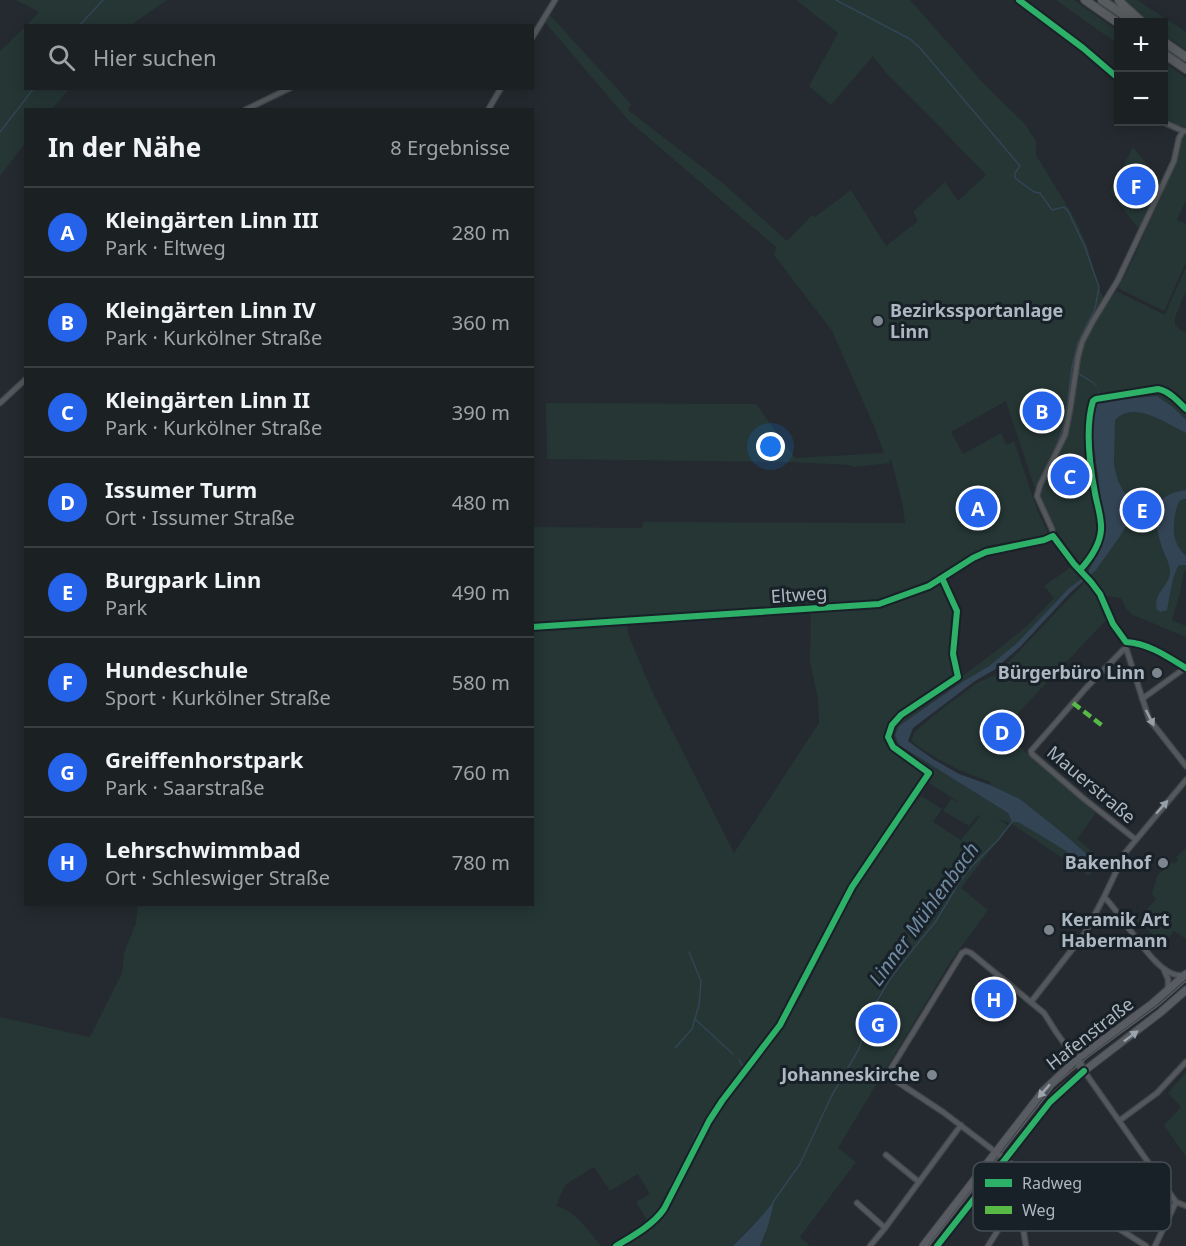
<!DOCTYPE html>
<html lang="de">
<head>
<meta charset="utf-8">
<style>
	body { margin:0; font-family:"Noto Sans",sans-serif; background:#24282b; color:#f1f3f6 }
	.controls { position:absolute; right:18px; top:18px; display:grid; overflow:hidden; border-radius:0px; box-shadow:0 3px 15px #0003 }
	.controls button { width:54px; height:54px; display:grid; place-items:center; padding:0; border:0; border-bottom:2px solid #393e41; background:#1b2023; color:#f1f3f6; font:30px sans-serif }
	.you { position:absolute; left:771px; top:447px; width:21px; height:21px; margin:-15px; border:4px solid #fff; border-radius:50%; background:#1a73e8; box-shadow:0 0 0 9px #1a73e833 }
	.badge { display:grid; place-items:center; width:39px; height:39px; border-radius:50%; background:#2563eb; color:#fff; font-size:20px; font-weight:700 }
	.pin { position:absolute; translate:-50% -50%; border:3px solid #fff; box-shadow:0 2px 6px #0006 }
	.list { margin:0; padding:0; list-style:none }
	h2 { display:flex; justify-content:space-between; align-items:center; height:78px; margin:0; padding:0 24px; font-size:26px }
	h2 small { font-size:20px; font-weight:400; color:#a0a3a6 }
	.list li { display:grid; grid-template-columns:39px 1fr auto; gap:18px; align-items:center; box-sizing:border-box; height:90px; padding:0 24px; border-top:2px solid #393e41 }
	.list b { display:block; font-size:22px; white-space:nowrap }
	.list p { margin:0; font-size:20px; white-space:nowrap; color:#a0a3a6 }
	.list em { font-size:20px; font-style:normal; color:#a0a3a6 }
	.icon { flex:none; width:33px; height:33px; fill:none; stroke:currentColor; stroke-width:2; stroke-linecap:round; stroke-linejoin:round }
	.map { position:relative; flex:none; width:1186px; height:1246px; overflow:hidden }
	.search { position:absolute; background:#1b2023; box-shadow:0 3px 15px #0003; left:24px; top:24px; width:510px; height:66px; display:flex; align-items:center; gap:15px; box-sizing:border-box; padding:0 21px; border-radius:0px; color:#a0a3a6; font-size:22px }
	.panel { position:absolute; background:#1b2023; box-shadow:0 3px 15px #0003; left:24px; top:108px; width:510px; height:798px; border-radius:0px }
	.map>svg:first-child { display:block }
	.green { fill:#253635; fill-rule:evenodd }
	.water { fill:#345 }
	.lines { fill:none; stroke-linecap:round; stroke-linejoin:round }
	.stream { stroke:#345; stroke-width:1.5 }
	.street-casing { stroke:#404448; stroke-width:7 }
	.secondary-casing { stroke:#404448; stroke-width:9 }
	.highway-casing { stroke:#41464b; stroke-width:10 }
	.street { stroke:#54585d; stroke-width:4.5 }
	.secondary { stroke:#585c62; stroke-width:7 }
	.highway { stroke:#585c5e; stroke-width:8 }
	.tram { stroke:#575c61; stroke-width:1.5 }
	.quiet { stroke:#58b947; stroke-width:4.5; stroke-dasharray:9 4.5; stroke-linecap:butt }
	.cycleway-casing { stroke:#192128; stroke-width:10 }
	.cycleway { stroke:#2db169; stroke-width:6 }
	.oneway { fill:#979fa8 }
	.oneway2 { fill:#9ca5ae }
	.poi-dot { fill:#7d868e; stroke:#192128; stroke-width:2 }
	.labels { text-anchor:middle; stroke-width:6; stroke-linejoin:round; paint-order:stroke }
	.poi-label { font-size:18px; font-weight:bold; fill:#adb7c1; stroke:#192128; text-anchor:end }
	.street-label { font-size:18px; fill:#adb7c1; stroke:#192128 }
	.water-label { font-size:20px; font-style:italic; fill:#708aa3; stroke:#192128 }
	.key { fill:#192128; stroke:#454e56; stroke-width:1.5 }
	.key-label { font-size:16px; fill:#adb7c1 }
</style>
</head>
<body>
<div class="map">
<svg width="1186" height="1246" viewBox="0 0 1186 1246">
	<rect width="100%" height="100%" fill="#242a2f"/>
	<path class="green" d="M16,0H167L131,25L26,26L39,12Z
		M796,0H910L985,85L1024,123L1036,141V155L1074,217L1087,246L1100,291L1107,304L1116,291L1165,315L1186,267V291L1175,317V325L1182,331L1186,332V571H1184L1180,593L1172,620L1186,626V637L1133,615L1125,607L1121,598L1106,596L1085,571V569C1072,552 1058,536 1048,517C1043,506 1041,496 1034,486L1006,401L951,432L963,454L1001,433L1006,445L1014,441L1037,510L1048,533L1046,535L986,546L928,583L895,598L874,603L533,626V527L642,528L643,522L905,523L903,506L891,459L889,460L890,463L853,467L850,465L788,462L547,459L546,403L756,404L795,458L884,453L874,426L832,331L774,255L776,247L629,121L544,21L549,14L631,104L628,110L723,183L787,241L812,215L815,217L851,190L886,246L918,221L913,212L945,182L958,201L986,175L935,122L886,73L873,56L831,105L809,86L838,33Z
		M1056,0H1074L1118,31V44Z
		M1110,0H1137L1186,32V50L1164,35V22H1145Z
		M26,26V88L69,89L52,109L26,110L25,143L0,176V51Z
		M1164,62L1186,78V127L1177,126L1164,118Z
		M1186,134V200L1177,220L1186,224V262L1164,311L1118,288L1134,257L1176,162L1183,135Z
		M1133,147L1161,181L1139,229L1110,192Z
		M1072,566L1085,578L1068,589L1017,643L989,666L962,682L900,726L895,735L899,745L1008,813L1012,822H1018L1061,848L1093,870L1097,864L1064,834L1020,799L990,785L991,782C961,772 936,760 911,741L915,731L943,708L977,683L997,674L1085,582L1100,600L1108,618L1003,729H1001L998,732L1003,736L1005,734L1096,813L1077,839L1101,859L1089,876L1012,824L997,818L1009,826L961,888L988,910L951,961L838,1148L856,1162L800,1237L810,1246H760L766,1233L764,1214L745,1232L733,1246H610L648,1222L636,1202L650,1194L638,1174L610,1191L594,1167L565,1185L556,1206C576,1211 588,1230 601,1246H0V1017L90,1037L122,973L124,953L136,923L138,905L532,904L533,630L627,624L629,636L651,689L734,853L819,723L818,699L810,662L811,611L874,607L893,603L945,581L959,608L954,645L955,652L961,673L952,672L955,676L961,677L1000,648L1029,624L1054,598L1044,586ZM923,779L960,803L951,799L943,811L969,826L978,815L980,816L961,840L933,822L942,809L921,796L911,808H910L851,898L801,997L778,1035L771,1036L777,1023L779,1025C799,989 816,951 836,915C862,868 891,823 923,779Z
		M1186,848V939L1174,931L1162,946L1143,924L1140,926L1136,921L1156,899L1152,894L1157,876L1172,862L1174,864L1178,860L1176,857Z
		M1186,1072V1157L1164,1125L1181,1107L1168,1093Z"/>
	<path class="water" d="M1079,373C1093,382 1102,384 1099,403H1103L1112,400L1157,396L1174,408L1186,420V433C1166,423 1134,400 1115,420L1114,465L1118,481L1131,505L1130,519L1120,536L1096,570L1071,592L1020,647L994,670L975,681L913,728L908,741L933,759L959,774L990,785L1020,799L1064,834L1098,864L1093,870L1061,848L1018,822H1012L1008,813L899,745L895,735L899,726L962,682L989,666L1017,643L1068,589L1088,574L1091,566L1098,555L1105,529L1092,431L1094,414L1099,389L1094,384L1078,374Z
		M1186,490V499C1184,499 1183,499 1181,500C1175,504 1173,527 1174,534C1175,542 1180,551 1186,556V565H1179C1172,575 1170,597 1167,610L1161,612L1157,610C1152,593 1170,586 1170,572C1170,564 1166,558 1163,550C1158,536 1150,509 1164,498C1170,493 1179,491 1186,490Z
		M774,1201C771,1217 767,1231 760,1246H733C747,1231 762,1217 774,1201Z"/>
	<g class="lines">
		<path class="stream" d="M836,0L910,39L920,48L1020,166L1015,173V178L1034,192L1040,193L1052,210L1064,207L1068,211L1085,247L1099,287L1095,309L1080,338
			M79,26L103,0
			M0,132L34,88
			M1039,482L1055,449L1062,431L1066,415L1072,367L1078,342
			M696,1020L733,1054
			M675,1048L692,1029L699,1005L701,981L689,952
			M670,1186L685,1160L697,1133L711,1110L744,1068L739,1060
			M773,1202L800,1164L831,1097L859,1049L870,1013L890,979L914,948L936,921L958,884L972,866L998,840L1012,822"/>
		<g class="street-casing">
			<path id="street" d="M1019,0L1083,48L1118,78
				M532,38L555,0
				M245,110L290,88
				M488,110L501,88
				M1163,122L1183,131
				M1186,131H1183L1179,138L1174,161L1118,280L1093,321L1082,342L1078,357L1070,410L1065,435L1040,485L1037,496L1052,529L1053,536L1074,564L1091,582L1100,594L1113,624L1126,642V648L1149,719L1186,766
				M0,403L26,379
				M532,627L879,604L929,586L973,558L986,552L1044,540L1053,536
				M1126,642C1148,643 1168,657 1186,668
				M1126,648L1123,650L1086,688L1031,751L1032,754L1083,798L1135,839
				M1142,699L1185,668
				M1104,897C1123,914 1156,979 1182,975
				M1164,970L1168,979V990
				M1031,1002L1085,933L1104,897L1125,853L1186,780
				M1076,1060L1080,1068L1084,1071L1176,1202L1186,1206
				M1119,1121L1157,1093L1186,1062
				M886,1155L919,1182
				M1016,1171L1031,1173L1146,1246
				M857,1203L885,1228
				M616,1246L622,1242L624,1246
				M870,1246L885,1228L961,1125
				M988,1246L1012,1208L1019,1203
				M1026,1246L1019,1203L1016,1171L1014,1166L943,1112L887,1075L962,953L966,951L971,953L1044,1013L1056,1032L1076,1060L1081,1063L1084,1071
				M1155,1246L1176,1202"/>
		</g>
		<g class="secondary-casing">
			<path id="secondary" d="M923,1246L1044,1090L1076,1060L1153,1003L1186,974
				M937,1246L1038,1116L1059,1092L1084,1071L1161,1012L1186,990"/>
		</g>
		<g class="highway-casing">
			<path id="highway" d="M1085,0L1118,23
				M1102,0L1134,22
				M1119,0L1122,4L1142,22
				M1164,42L1186,57
				M1164,54L1186,69"/>
		</g>
		<use href="#street" class="street"/>
		<use href="#secondary" class="secondary"/>
		<use href="#highway" class="highway"/>
		<path class="tram" d="M929,1246L1053,1087L1088,1057L1159,1005L1186,981"/>
		<path class="quiet" d="M1073,703L1104,727"/>
		<g class="cycleway-casing">
			<path id="cycleway" d="M1019,0L1083,48L1118,78
				M1080,570C1090,559 1100,545 1101,530C1102,518 1097,505 1095,493C1090,467 1085,427 1093,401L1096,399L1158,389C1169,391 1178,401 1186,409
				M532,627L879,604L929,586L973,558L986,552L1044,540L1053,536L1074,564L1091,582L1100,594L1113,624L1126,642C1148,643 1168,657 1186,668
				M616,1246C633,1236 653,1225 664,1209L709,1121L722,1101L780,1025L852,887L929,773L893,747L888,737L892,725L901,715L958,677L953,654L957,611L942,578
				M937,1246L1050,1102L1084,1071"/>
		</g>
		<use href="#cycleway" class="cycleway"/>
	</g>
	<defs><path id="oneway-solid" d="M-6-.8H1V-3.2L6.5 0L1 3.2V.8H-6Z" transform="scale(1.5)"/></defs>
	<g class="oneway">
		<use href="#oneway-solid" transform="translate(1150 718) rotate(63)"/>
		<use href="#oneway-solid" transform="translate(1162 807) rotate(-49)"/>
	</g>
	<g class="oneway2">
		<use href="#oneway-solid" transform="translate(1131 1036) rotate(-37)"/>
		<use href="#oneway-solid" transform="translate(1044 1091) rotate(131)"/>
	</g>
	<g class="poi-dot">
		<circle cx="878" cy="321" r="6"/>
		<circle cx="1157" cy="673" r="6"/>
		<circle cx="1163" cy="863" r="6"/>
		<circle cx="1049" cy="930" r="6"/>
		<circle cx="932" cy="1075" r="6"/>
	</g>
	<g class="labels">
		<g class="poi-label">
			<text x="890" y="317" text-anchor="start">Bezirkssportanlage<tspan x="890" dy="21">Linn</tspan></text>
			<text x="1145" y="679">Bürgerbüro Linn</text>
			<text x="1151" y="869">Bakenhof</text>
			<text x="1061" y="926" text-anchor="start">Keramik Art<tspan x="1061" dy="21">Habermann</tspan></text>
			<text x="920" y="1081">Johanneskirche</text>
		</g>
		<g class="street-label">
			<text transform="translate(799 595) rotate(-4)" y="6">Eltweg</text>
			<text transform="translate(1091 785) rotate(40)" y="6">Mauerstraße</text>
			<text transform="translate(1090 1034) rotate(-38)" y="6">Hafenstraße</text>
		</g>
		<g class="water-label">
			<text transform="translate(924 914) rotate(-54)" y="7">Linner Mühlenbach</text>
		</g>
	</g>
	<rect x="973" y="1162" width="198" height="69" rx="9" class="key"/>
	<rect x="985" y="1179" width="27" height="8" fill="#2db169"/>
	<rect x="985" y="1206" width="27" height="8" fill="#58b947"/>
	<g class="key-label">
		<text x="1022" y="1189">Radweg</text>
		<text x="1022" y="1216">Weg</text>
	</g>
</svg>
<div class="controls">
<button>+</button>
<button>−</button>
</div>
<div class="you"></div>
<div class="pin badge" style="left:978px;top:508px">A</div>
<div class="pin badge" style="left:1042px;top:411px">B</div>
<div class="pin badge" style="left:1070px;top:476px">C</div>
<div class="pin badge" style="left:1002px;top:732px">D</div>
<div class="pin badge" style="left:1142px;top:510px">E</div>
<div class="pin badge" style="left:1136px;top:186px">F</div>
<div class="pin badge" style="left:878px;top:1024px">G</div>
<div class="pin badge" style="left:994px;top:999px">H</div>
<div class="search"><svg class="icon" aria-label="search" viewBox="0 0 24 24"><circle cx="10" cy="10" r="6"/><path d="M15 15l6 6"/></svg>Hier suchen</div>
<section class="panel">
<h2>In der Nähe<small>8 Ergebnisse</small></h2>
<ul class="list">
<li><span class="badge">A</span><div><b>Kleingärten Linn III</b><p>Park · Eltweg</p></div><em>280 m</em></li>
<li><span class="badge">B</span><div><b>Kleingärten Linn IV</b><p>Park · Kurkölner Straße</p></div><em>360 m</em></li>
<li><span class="badge">C</span><div><b>Kleingärten Linn II</b><p>Park · Kurkölner Straße</p></div><em>390 m</em></li>
<li><span class="badge">D</span><div><b>Issumer Turm</b><p>Ort · Issumer Straße</p></div><em>480 m</em></li>
<li><span class="badge">E</span><div><b>Burgpark Linn</b><p>Park</p></div><em>490 m</em></li>
<li><span class="badge">F</span><div><b>Hundeschule</b><p>Sport · Kurkölner Straße</p></div><em>580 m</em></li>
<li><span class="badge">G</span><div><b>Greiffenhorstpark</b><p>Park · Saarstraße</p></div><em>760 m</em></li>
<li><span class="badge">H</span><div><b>Lehrschwimmbad</b><p>Ort · Schleswiger Straße</p></div><em>780 m</em></li>
</ul>
</section>
</div>
</body>
</html>
